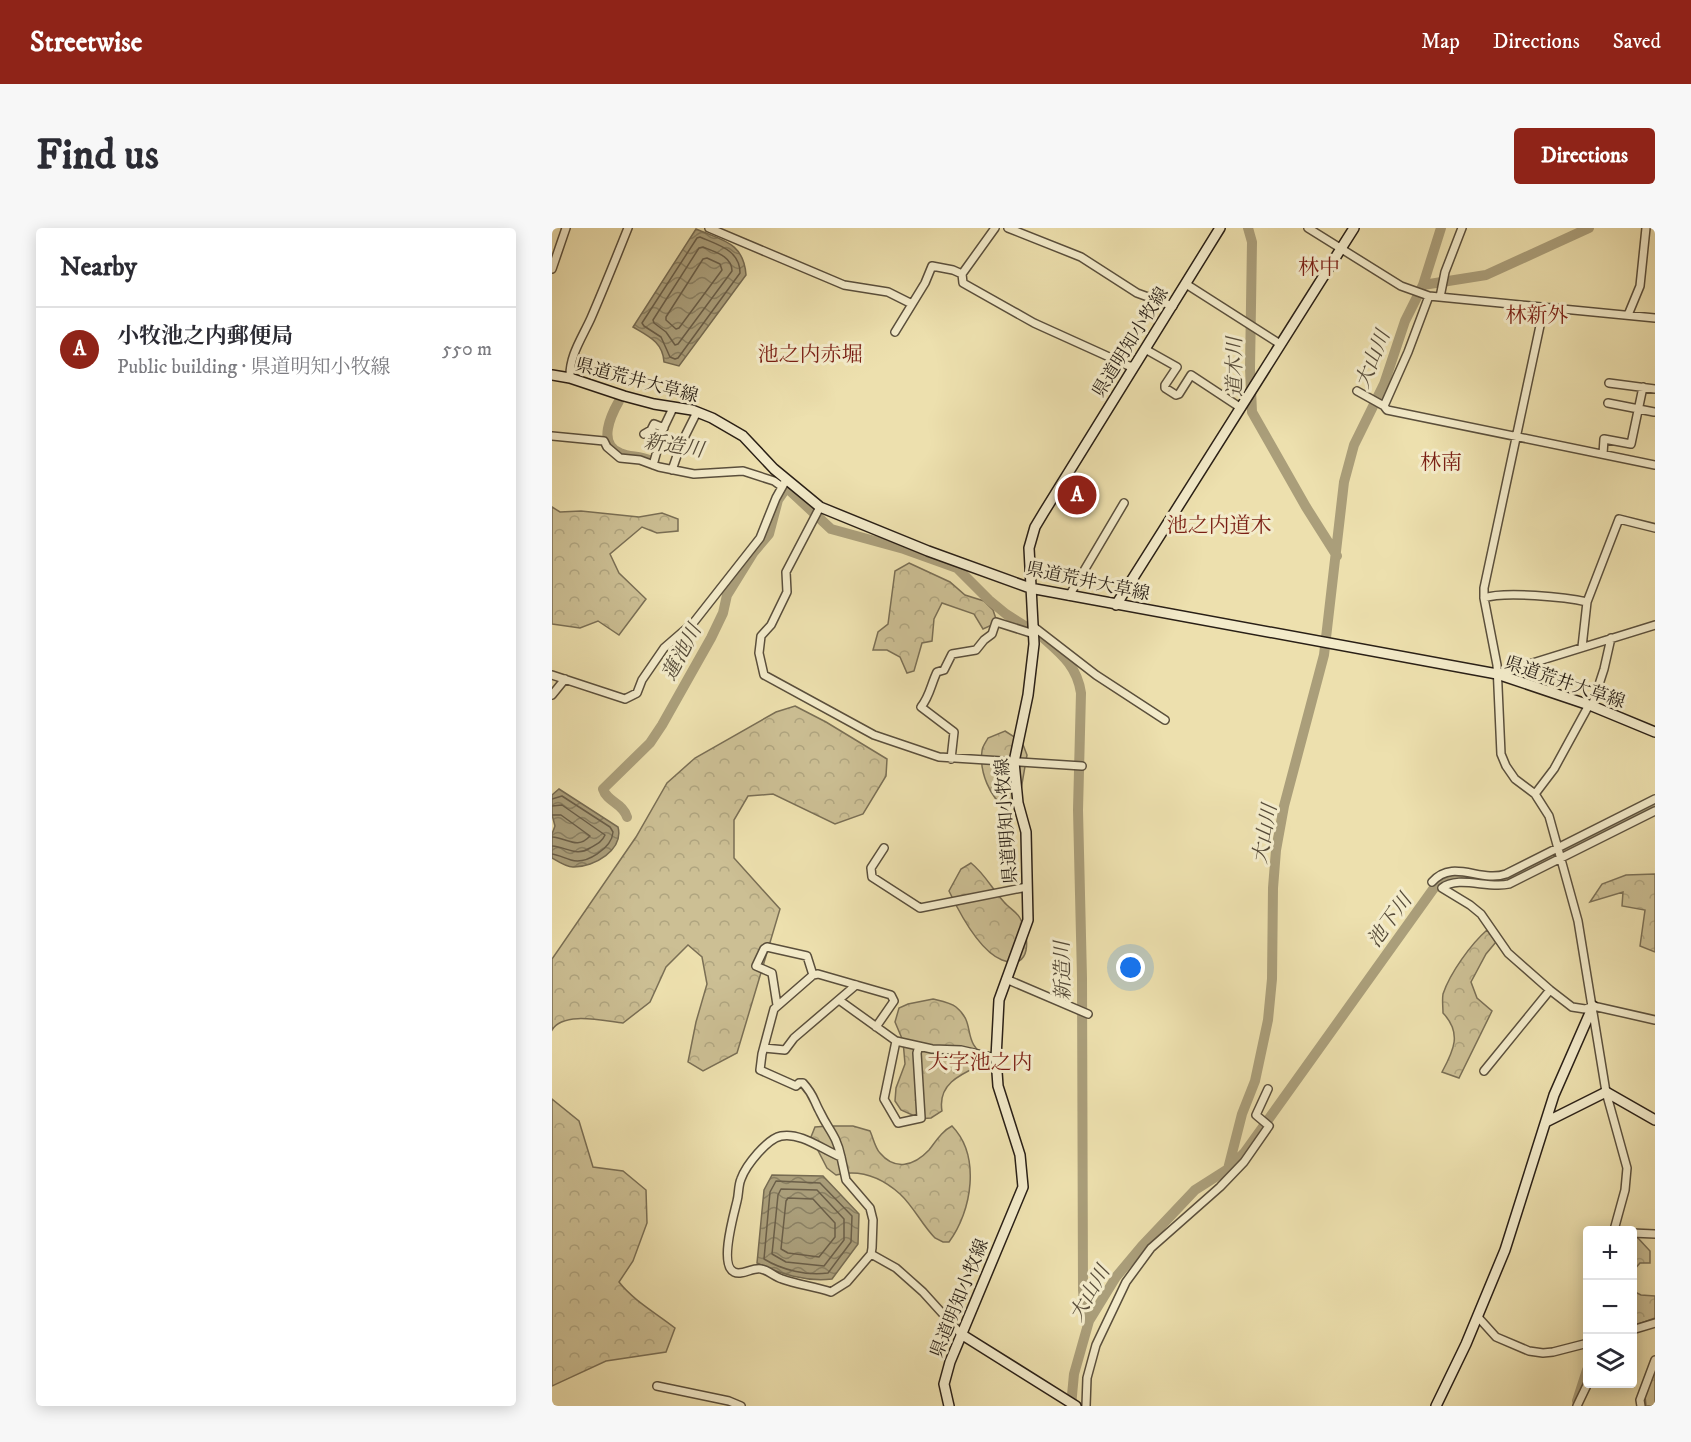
<!DOCTYPE html>
<html lang="en">
<head>
<meta charset="utf-8">
<style>
	body { margin:0; font-family:"IM FELL DW Pica","Noto Serif JP",serif; background:#f7f7f7; color:#2b2b33 }
	.controls { position:absolute; right:18px; bottom:18px; display:grid; overflow:hidden; border-radius:6px; box-shadow:0 3px 15px #0003 }
	.controls button { width:54px; height:54px; display:grid; place-items:center; padding:0; border:0; border-bottom:2px solid #e1e1e2; background:#fff; color:#2b2b33; font:30px sans-serif }
	.you { position:absolute; left:579px; top:740px; width:21px; height:21px; margin:-15px; border:4px solid #fff; border-radius:50%; background:#1a73e8; box-shadow:0 0 0 9px #1a73e833 }
	.badge { display:grid; place-items:center; width:39px; height:39px; border-radius:50%; background:#8f2418; color:#fff; font-size:20px; font-weight:700 }
	.pin { position:absolute; translate:-50% -50%; border:3px solid #fff; box-shadow:0 2px 6px #0006 }
	.list { margin:0; padding:0; list-style:none }
	h2 { display:flex; justify-content:space-between; align-items:center; height:78px; margin:0; padding:0 24px; font-size:26px }
	h2 small { font-size:20px; font-weight:400; color:#7c7c81 }
	.list li { display:grid; grid-template-columns:39px 1fr auto; gap:18px; align-items:center; box-sizing:border-box; height:84px; padding:0 24px; border-top:2px solid #e1e1e2 }
	.list b { display:block; font-size:22px; white-space:nowrap }
	.list p { margin:0; font-size:20px; white-space:nowrap; color:#7c7c81 }
	.list em { font-size:20px; font-style:normal; color:#7c7c81 }
	.icon { flex:none; width:33px; height:33px; fill:none; stroke:currentColor; stroke-width:2; stroke-linecap:round; stroke-linejoin:round }
	.map { position:relative; flex:none; width:1103px; height:1178px; overflow:hidden; border-radius:6px }
	header { display:flex; align-items:center; gap:36px; box-sizing:border-box; height:84px; padding:0 30px; background:#8f2418; color:#fff }
	header strong { font-size:28px }
	nav { display:flex; gap:33px; margin-inline-start:auto; font-size:21px }
	.intro { display:flex; align-items:center; justify-content:space-between; box-sizing:border-box; height:144px; padding:0 36px }
	h1 { margin:0; font-size:42px }
	.button { padding:15px 27px; border-radius:6px; background:#8f2418; color:#fff; font-size:21px; font-weight:700 }
	main { display:flex; gap:36px; padding:0 36px }
	aside { flex:1; background:#fff; border-radius:6px; box-shadow:0 3px 15px #0003 }
	.map>svg:first-child { display:block }
	.forest { fill:url(#forest-crowns); stroke:#7a6f55; stroke-width:1.5 }
	.water { fill:url(#water-waves); stroke:#766b52; stroke-width:1.5 }
	.lines { fill:none; stroke-linecap:round; stroke-linejoin:round }
	.shore { stroke:#6a5e48; stroke-width:1.5 }
	.river { stroke:#aa9e7a; stroke-width:10 }
	.street-casing { stroke:#5a4f3c; stroke-width:10 }
	.secondary-casing { stroke:#291f16; stroke-width:12 }
	.street { stroke:#f3ebca; stroke-width:7 }
	.secondary { stroke:#f3ebca; stroke-width:9 }
	.labels { text-anchor:middle; stroke-width:6; stroke-linejoin:round; paint-order:stroke }
	.street-label { font-size:18px; fill:#291f16; stroke:#f3ebca }
	.water-label { font-size:20px; font-style:italic; fill:#564b39; stroke:#f3ebca }
	.quarter-label { font-size:21px; fill:#7a1f14; stroke:#f3ebca }
</style>
</head>
<body>
<header>
<strong>Streetwise</strong>
<nav><a>Map</a><a>Directions</a><a>Saved</a></nav>
</header>
<div class="intro"><h1>Find us</h1><a class="button">Directions</a></div>
<main>
<aside>
<h2>Nearby<small></small></h2>
<ul class="list">
<li><span class="badge">A</span><div><b>小牧池之内郵便局</b><p>Public building · 県道明知小牧線</p></div><em>550 m</em></li>
</ul>
</aside>
<div class="map">
<svg width="1103" height="1178" viewBox="0 0 1103 1178">
	<defs>
		<pattern id="forest-crowns" width="20" height="18" patternUnits="userSpaceOnUse" patternTransform="scale(1.5)"><rect width="20" height="18" fill="#ccbf94"/><path d="M2 6a3 3 0 1 1 6 0M12 15a3 3 0 1 1 6 0" fill="none" stroke="#afa47f"/></pattern>
		<pattern id="water-waves" width="16" height="10" patternUnits="userSpaceOnUse" patternTransform="scale(1.5)"><rect width="16" height="10" fill="#aa9e7a"/><path d="M0 5q4-4 8 0t8 0" fill="none" stroke="#8a8063"/></pattern>
	</defs>
	<rect width="100%" height="100%" fill="#ede0ae"/>
	<filter id="stains"><feTurbulence type="fractalNoise" baseFrequency=".00333" numOctaves="4"/><feColorMatrix values="0 0 0 0 .2 0 0 0 0 .09 0 0 0 0 .02 0 0 0 .5 -.17"/></filter>
	<radialGradient id="worn" r=".72"><stop offset=".6" stop-color="#630" stop-opacity="0"/><stop offset="1" stop-color="#630" stop-opacity=".3"/></radialGradient>
	<path class="forest" d="M0,279L8,284L29,283L87,289L110,285L126,291V303L105,305L90,299L58,326L67,345L94,371L67,407L46,393L28,400L0,396Z
		M357,335L398,354L413,367L432,373L441,382L444,391L440,397L431,401L422,386L390,375L382,391L380,413L370,415L362,443L355,445L348,429L335,422H321L326,404L336,396L343,343Z
		M243,478L274,494L335,531L334,548L311,586L283,596L221,566L196,568L182,592V630L228,681L185,825L151,843L136,834L144,794L155,756L150,729L136,717L114,739L98,774L71,795C52,793 11,783 0,802V731L84,609L115,555L143,530L224,484Z
		M453,503L470,514L475,527L467,573L454,581C438,569 427,544 430,523C430,519 434,514 436,510Z
		M419,635C433,646 440,661 452,674C457,680 465,684 468,690C478,708 480,744 450,732C427,723 407,684 397,663L409,641Z
		M1103,646V724L1088,718L1093,682L1070,678L1071,664L1038,674L1050,656L1074,647Z
		M935,702L944,714L934,726L919,754L925,770L940,783L907,850L890,844C902,822 910,805 891,785C891,779 890,772 891,766C898,745 919,716 935,702Z
		M381,771C389,773 399,775 404,779C426,797 407,813 437,831L435,834C412,845 385,854 390,883L379,890L365,891V889L349,882L343,873L344,860L353,836L351,813L343,794L347,780L356,776Z
		M0,871L27,893L41,939L71,943L94,962L95,995L81,1033L67,1054C82,1073 104,1085 123,1100L114,1124L54,1133L0,1158Z
		M277,898H301L318,903C321,909 323,920 328,925C343,943 362,938 377,922C384,913 390,903 400,898C429,928 420,983 397,1014H391L383,1010C370,997 362,979 348,966C329,949 308,941 284,947L275,940L259,909L263,899Z
		M1081,1009H1085L1098,1023V1035H1088L1081,1043Z
		M1081,1063L1089,1067L1103,1068V1090L1081,1098Z
		M1103,1140V1178H1094L1093,1167Z"/>
	<path class="water" d="M144,1C169,12 192,14 194,47L127,138L112,134C111,114 96,108 81,99Z
		M7,561L66,599C72,622 42,639 22,639C16,640 5,633 0,630V606L3,598L0,587V567Z
		M220,947L271,948L307,986L306,1016L280,1051C253,1054 229,1046 205,1035L212,962Z"/>
	<g class="lines">
		<path class="shore" d="M148,9C166,17 188,22 188,45L126,130L123,131L118,129L109,109L92,98L90,95L145,10Z
			M151,19C163,24 180,28 180,43L126,116L123,117L114,104L102,95L101,92L147,20Z
			M155,30L168,36L170,42L127,100L124,101L114,92V89L151,31Z
			M0,571L10,568L58,599L61,604C60,620 34,637 19,632C12,630 7,627 0,626
			M0,578L10,577L53,607C50,614 45,616 38,620C24,629 15,619 0,618
			M0,587H9L38,608C25,622 16,610 0,609
			M224,953L268,955L300,988L299,1014L276,1045C255,1048 230,1042 212,1031L218,964Z
			M229,961L265,962L292,991V1012L272,1038L234,1034L220,1026L226,967Z
			M236,970L261,971L283,995V1009L267,1029L236,1025L229,1021L234,973Z"/>
		<path class="river" d="M696,0L700,14L698,140L700,184L754,279L785,328
			M871,57L934,47L1037,0
			M67,173C59,187 45,216 68,225C77,229 87,228 97,232
			M234,259L279,301L352,321L405,340L437,372L454,386L476,400
			M488,407C508,425 525,437 529,465L526,582L530,750L531,1062L533,1086L537,1093
			M75,589C71,575 55,574 51,561L98,515L110,497L159,410L171,385L175,367L201,325L217,306L226,272L235,259
			M676,941L690,886L703,853L716,792L720,751L721,660L724,622L732,578L772,427L792,254L802,217L832,156L853,93L871,57L889,0
			M1025,1173L1035,1142
			M519,1178L522,1146L537,1093L564,1049L590,1018L643,962L676,941L693,924L887,653C901,644 916,652 930,654C939,655 947,653 955,651L1103,576"/>
		<g class="street-casing">
			<path id="street" d="M157,0L292,57L336,64L360,76
				M456,0L529,29L585,65L621,78
				M756,0L849,58L877,68L1103,90
				M0,41L14,0
				M410,46L411,55L482,95L577,138H582
				M410,46L443,0
				M634,56L728,116
				M888,69L893,44L910,0
				M992,79L932,360V370L945,437L949,526L954,538L963,551L983,566L997,588L1026,693L1054,864L1075,940L1073,962L1062,1002
				M1076,87L1088,58L1094,0
				M343,104L373,55L380,38L401,42L410,46
				M593,121L625,139L613,157V160L624,167L627,166L639,147L689,180
				M18,150C17,128 30,110 39,90C52,60 64,30 76,0
				M1057,155L1103,161
				M805,163L832,178L835,182L1103,237
				M1056,175L1102,184
				M832,178L856,124L877,68
				M92,206L99,202L102,196L112,200
				M0,208L52,213L55,219L68,230L88,232L107,239L142,246L191,243L222,253L229,258
				M1051,226L1052,211L1079,216L1091,159
				M101,237L105,223L102,220L121,180
				M120,242L129,216L145,184
				M268,279L234,344L235,364L219,397L209,408L207,425L212,447L322,507L387,529L530,538
				M517,368L572,275
				M932,370C952,363 1014,369 1035,374L1030,419
				M1035,374L1067,291L1103,300
				M482,399L544,447L613,492
				M945,446L1103,397
				M0,447L73,471L85,465L90,452L112,420L142,394L208,310L224,270L234,252
				M0,467L13,451
				M1040,478L1052,441L1059,410
				M399,531L402,504L369,479C378,468 379,456 385,444L392,442L400,426L424,422L432,412L440,406L444,394L482,406
				M983,566L1002,541L1037,477
				M1103,583L957,656C936,661 906,647 890,660L918,677L929,686L956,725L998,762L1020,779L1033,781L1041,778L1103,792
				M332,620L319,640L320,649L368,680L475,659
				M880,654C901,630 928,655 954,646L1103,571
				M454,751L536,786
				M287,772L344,813L380,821L409,822L444,830
				M225,777L220,745L204,738L212,721L215,719L255,728L261,747
				M344,813L332,871L346,895L369,890L365,825L367,818
				M212,820L233,822L242,810L304,757
				M932,843L998,762
				M289,929C271,922 249,904 229,908C215,911 194,937 189,951C186,958 187,966 185,973C182,986 167,1037 182,1044C190,1048 201,1039 209,1041C216,1042 223,1049 230,1051C246,1057 262,1058 279,1064L295,1054L319,1026L320,1020L321,992L318,980L294,952L289,929C284,906 277,903 268,884C261,871 262,867 251,855H247L244,858L208,842L210,826L222,781L261,747L266,746L339,767L342,773L324,799
				M1080,1005L1103,1006
				M319,1026L344,1040L371,1064L409,1106
				M926,1089L944,1109L977,1123L991,1125L1001,1124L1036,1115
				M1080,1102L1103,1095
				M105,1158L177,1173L189,1178
				M534,1178L535,1150L544,1117L574,1054L599,1020L668,959L692,934L717,898L704,887L716,861
				M1025,1178L1036,1155
				M1089,1178L1088,1172L1103,1132"/>
		</g>
		<g class="secondary-casing">
			<path id="secondary" d="M0,147L18,150L72,168L102,176L140,182L160,190L191,208L222,241L268,279L376,323L478,360L945,446L1040,478L1103,504
				M564,377L802,0
				M994,894L1054,864L1103,892
				M409,1106L524,1178
				M397,1178L392,1156L398,1134L471,959L468,927L446,858L444,830L447,772L476,692L474,604L466,575L462,534L476,467L482,416L477,320L483,299L492,284L668,0
				M884,1178L914,1116L953,1022L1002,867L1041,778"/>
		</g>
		<use href="#street" class="street"/>
		<use href="#secondary" class="secondary"/>
	</g>
	<g class="labels">
		<g class="street-label">
			<text transform="translate(578 114) rotate(-58)" y="6">県道明知小牧線</text>
			<text transform="translate(85 152) rotate(15)" y="6">県道荒井大草線</text>
			<text transform="translate(536 353) rotate(12)" y="6">県道荒井大草線</text>
			<text transform="translate(1013 454) rotate(19)" y="6">県道荒井大草線</text>
			<text transform="translate(454 593) rotate(-94)" y="6">県道明知小牧線</text>
			<text transform="translate(407 1070) rotate(-68)" y="6">県道明知小牧線</text>
		</g>
		<g class="water-label">
			<text transform="translate(820 131) rotate(-68)" y="7">大山川</text>
			<text transform="translate(682 139) rotate(-90)" y="7">道木川</text>
			<text transform="translate(122 217) rotate(9)" y="7">新造川</text>
			<text transform="translate(129 424) rotate(-62)" y="7">蓮池川</text>
			<text transform="translate(712 606) rotate(-80)" y="7">大山川</text>
			<text transform="translate(837 692) rotate(-54)" y="7">池下川</text>
			<text transform="translate(510 743) rotate(-91)" y="7">新造川</text>
			<text transform="translate(537 1065) rotate(-60)" y="7">大山川</text>
		</g>
		<g class="quarter-label">
			<text x="767" y="46">林中</text>
			<text x="985" y="94">林新外</text>
			<text x="258" y="133">池之内赤堀</text>
			<text x="889" y="241">林南</text>
			<text x="667" y="304">池之内道木</text>
			<text x="428" y="841">大字池之内</text>
		</g>
	</g>
	<rect width="100%" height="100%" filter="url(#stains)"/>
	<rect width="100%" height="100%" fill="url(#worn)"/>
</svg>
<div class="controls">
<button>+</button>
<button>−</button>
<button><svg class="icon" aria-label="layers" viewBox="0 0 24 24"><path d="M12 4l9 5-9 5-9-5zM3 14l9 5 9-5"/></svg></button>
</div>
<div class="you"></div>
<div class="pin badge" style="left:525px;top:267px">A</div>
</div>
</main>
</body>
</html>
